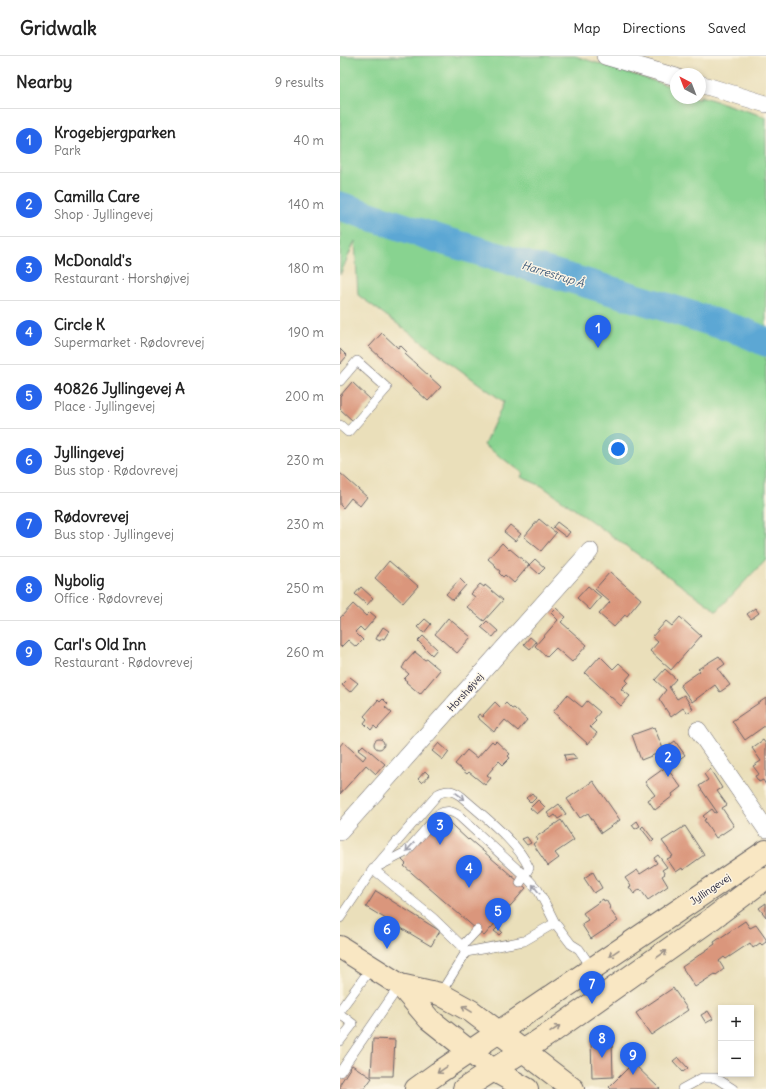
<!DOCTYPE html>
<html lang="en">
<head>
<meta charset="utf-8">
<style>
	body { margin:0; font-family:Delius,sans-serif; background:#f6f6f6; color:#222 }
	.controls { position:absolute; right:12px; bottom:12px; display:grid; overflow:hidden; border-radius:0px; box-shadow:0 2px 6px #0003 }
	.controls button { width:36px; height:36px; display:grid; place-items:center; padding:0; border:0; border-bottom:1px solid #e0e0e0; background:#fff; color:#222; font:20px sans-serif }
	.compass { position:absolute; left:330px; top:12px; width:36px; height:36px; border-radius:50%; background:#fff; box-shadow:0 2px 6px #0003; rotate:318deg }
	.you { position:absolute; left:278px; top:393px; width:14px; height:14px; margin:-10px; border:3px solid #fff; border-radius:50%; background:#1a73e8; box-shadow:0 0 0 6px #1a73e833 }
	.badge { display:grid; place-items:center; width:26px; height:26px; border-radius:50%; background:#2563eb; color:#fff; font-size:13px; font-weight:700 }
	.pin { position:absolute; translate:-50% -33px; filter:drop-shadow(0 1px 2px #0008) }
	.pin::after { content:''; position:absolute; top:21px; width:14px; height:12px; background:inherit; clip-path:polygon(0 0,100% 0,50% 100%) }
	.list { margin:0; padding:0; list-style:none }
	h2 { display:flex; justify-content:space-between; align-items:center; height:52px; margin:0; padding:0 16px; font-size:17px }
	h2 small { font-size:13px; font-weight:400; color:#767676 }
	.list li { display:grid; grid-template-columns:26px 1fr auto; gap:12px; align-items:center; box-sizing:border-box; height:64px; padding:0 16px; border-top:1px solid #e0e0e0 }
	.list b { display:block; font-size:15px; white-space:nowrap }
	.list p { margin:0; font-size:13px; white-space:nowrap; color:#767676 }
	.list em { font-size:13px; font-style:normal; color:#767676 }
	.map { position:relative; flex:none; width:426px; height:1033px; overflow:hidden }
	header { display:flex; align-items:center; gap:24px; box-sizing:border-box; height:56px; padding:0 20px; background:#fff; border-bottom:1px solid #e0e0e0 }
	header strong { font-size:19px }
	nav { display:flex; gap:22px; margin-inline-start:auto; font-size:14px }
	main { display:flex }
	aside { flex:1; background:#fff }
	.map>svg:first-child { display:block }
	.green { fill:#88d390; stroke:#557a66 }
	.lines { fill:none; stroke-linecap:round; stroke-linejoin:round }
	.river { stroke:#5ba7d4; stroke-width:29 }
	.building { fill:#da967b }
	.lane-casing { stroke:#686467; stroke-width:10 }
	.street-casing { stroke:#686467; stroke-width:18 }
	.secondary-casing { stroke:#686467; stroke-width:24 }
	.lane { stroke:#fff; stroke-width:9 }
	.street { stroke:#fff; stroke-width:17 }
	.secondary { stroke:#f9e7c3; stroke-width:22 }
	.oneway { stroke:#9c9ca7 }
	.oneway2 { stroke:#988e86 }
	.labels { text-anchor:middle; stroke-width:3; stroke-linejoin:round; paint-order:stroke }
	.street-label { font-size:10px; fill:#22223b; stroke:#fcf5e5 }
	.water-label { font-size:11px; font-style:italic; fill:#395778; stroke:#fcf5e5 }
</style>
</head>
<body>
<header>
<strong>Gridwalk</strong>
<nav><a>Map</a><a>Directions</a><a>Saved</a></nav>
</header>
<main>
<aside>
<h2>Nearby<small>9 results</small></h2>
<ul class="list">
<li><span class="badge">1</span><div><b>Krogebjergparken</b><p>Park</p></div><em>40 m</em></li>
<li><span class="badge">2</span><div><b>Camilla Care</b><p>Shop · Jyllingevej</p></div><em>140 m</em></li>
<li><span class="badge">3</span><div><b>McDonald's</b><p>Restaurant · Horshøjvej</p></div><em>180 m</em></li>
<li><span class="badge">4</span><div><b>Circle K</b><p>Supermarket · Rødovrevej</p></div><em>190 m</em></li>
<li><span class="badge">5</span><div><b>40826 Jyllingevej A</b><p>Place · Jyllingevej</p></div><em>200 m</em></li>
<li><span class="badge">6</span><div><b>Jyllingevej</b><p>Bus stop · Rødovrevej</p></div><em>230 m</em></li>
<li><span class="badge">7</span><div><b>Rødovrevej</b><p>Bus stop · Jyllingevej</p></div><em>230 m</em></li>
<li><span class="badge">8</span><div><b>Nybolig</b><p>Office · Rødovrevej</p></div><em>250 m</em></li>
<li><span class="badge">9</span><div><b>Carl's Old Inn</b><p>Restaurant · Rødovrevej</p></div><em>260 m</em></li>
</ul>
</aside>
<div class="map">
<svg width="426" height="1033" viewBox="0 0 426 1033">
	<rect width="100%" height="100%" fill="#fcf5e5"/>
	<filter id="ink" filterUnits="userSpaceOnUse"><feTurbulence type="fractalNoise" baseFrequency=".025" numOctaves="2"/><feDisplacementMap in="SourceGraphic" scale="8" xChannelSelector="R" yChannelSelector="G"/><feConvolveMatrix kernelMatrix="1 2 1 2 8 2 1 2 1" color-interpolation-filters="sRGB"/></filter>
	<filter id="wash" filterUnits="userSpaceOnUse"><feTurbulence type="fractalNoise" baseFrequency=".012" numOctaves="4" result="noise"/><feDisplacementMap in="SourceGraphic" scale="16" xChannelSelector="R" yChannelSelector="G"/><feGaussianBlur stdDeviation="0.9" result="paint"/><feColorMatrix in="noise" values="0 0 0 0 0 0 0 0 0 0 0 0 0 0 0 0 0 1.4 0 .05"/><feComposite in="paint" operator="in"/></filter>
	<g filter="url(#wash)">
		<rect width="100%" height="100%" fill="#eadfba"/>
		<path class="green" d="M0,0H235L336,32V42H360V40L426,61V503L377,555L202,430L181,421L183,417L144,389L164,346L18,239L15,185L0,219Z"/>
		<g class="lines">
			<path class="river" d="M0,150L105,185L319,249L404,276L426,286"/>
		</g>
		<g id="blocks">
			<path class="building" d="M42,277L58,292L60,289L67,296L65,298L101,331L88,345L29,291Z
				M0,293L7,300L0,308Z
				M12,326L32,345L13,365L0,353V340Z
				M0,417L27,441L20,450L11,442L3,452L0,449Z
				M199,463L216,477L201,495L184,481Z
				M217,466L230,476L226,481L213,471Z
				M170,469L181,478L175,485L164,476Z
				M162,487L169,494L170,493L189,509L174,527L165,519L163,521L159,517L160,515L155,511L156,510L148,503Z
				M195,503L205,512L199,518L189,509Z
				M49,505L78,530L63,547L35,522Z
				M270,516L301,543L287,560L285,559L274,571L259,558L270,546L255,533Z
				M120,523L126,529L113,544L106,538Z
				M140,528L144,531L145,529L163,544L144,565L127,551L135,541L131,538Z
				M248,530L261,541L250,554L237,542Z
				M21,531L33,542L27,549L15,538Z
				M13,548L26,560L30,556L36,561L24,575L20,571L15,576L23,584L16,591L8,584L1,591L0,590V562Z
				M216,552L226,561L221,566L247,589L232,606L216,592L207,601L195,590L218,564L211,557Z
				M415,552L419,557L411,563L407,558Z
				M340,561L361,580L331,614L310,595L318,586L312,581L326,565L332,570Z
				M108,562L131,581L117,597L95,578Z
				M85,563L91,568L84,577L77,571Z
				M147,565L158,575L153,581L141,571Z
				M43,571L49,575L44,583L42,582L40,585L36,583L38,579Z
				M83,580L97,593L92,599L78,585Z
				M190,581L196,586L190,593L184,588Z
				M75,596L85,604L87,603L100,614L80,638L66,626L67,625L64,623L69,618L62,612L64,609V608Z
				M260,600L273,613L279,607L291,618L286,624L288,626L281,633L290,640L281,650L245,617Z
				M379,600L385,608L378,613L390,629L380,636L375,629L352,646L340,629L360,615L358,613Z
				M325,613L336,623L329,631L337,643L344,639L353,653L347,657L343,652L331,661L319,643L326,634L315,624Z
				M10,621L18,627L10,636L2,629Z
				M227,639L242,651L247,645L260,656L254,663L256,665L250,671L257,677L248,688L218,661H219L213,656Z
				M426,642V669L405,684L392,665Z
				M43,643L48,648L45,651L52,657L37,673L34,670L31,674L24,667L27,663L24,660L38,644L40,646Z
				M155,646L161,652L166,647L172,653L174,652L187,664L178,675L165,664L158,672L157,671L154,676L137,661L139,658L143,661L144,660L143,659Z
				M314,671L324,695L301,704L292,679Z
				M34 688a5 5 0 1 1 10 0a5 5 0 1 1-10 0Z
				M423,684L426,688V729L423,724L419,726L415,720L419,718L413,710L421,705L412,692Z
				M152,685L154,687L156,685L170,698L168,700L170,702L163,709L159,705L147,719L151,722L145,729L129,716L127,718L115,708L127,694L137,702Z
				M335,685L345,699L334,707L324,693Z
				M3,686L23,704L26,700L18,694L23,689L45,708L36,718L26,709L0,738V690Z
				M99,687L109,696L103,704L92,695Z
				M233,698L237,703L226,705L224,699Z
				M326,711L341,731L332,738L333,740L315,754L308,744L315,739L305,726Z
				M370,713L382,732L377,735L387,749L382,752L394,770L376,782L364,764L366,763L363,760L372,753L375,757L377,756L359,730L368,724L364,718Z
				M85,715L89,719L82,727L78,723Z
				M253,725L280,764L261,777L248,757L240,762L227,743Z
				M192,737L196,742L191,747L186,742Z
				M198,744L205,751L197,758L190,752Z
				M219,748L226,758L218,763L215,759L211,762L207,757Z
				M101,759L128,784L129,783L186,832L144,880L64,810L66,808L62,804Z
				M221,764L234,784L215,797L219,802L208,810L193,788L198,784L196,781Z
				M297,765L300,770L295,773L292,769Z
				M303,770L314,784L312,786L301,772Z
				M345,770L364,799L343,814L342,812L336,816L327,803L333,800L322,785Z
				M187,781L191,787L187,789L182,783Z
				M318,799L327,811L322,814L325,818L322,820L328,830L308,844L300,833L294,838L289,831L291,830L285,822L297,814L300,818L317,807L314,802Z
				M253,816L262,832L254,837L244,822Z
				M36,835L100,875L91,890L26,851Z
				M263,843L264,845L266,844L270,851L269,852L278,865L251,883L242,869L243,867L248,864L243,857Z
				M426,847V861L419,852Z
				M405,865L410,872L416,869L426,883V886L422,889L420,887L413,892L410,887L386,903L384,901L379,905L384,913L376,919L375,918L355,931L342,911L375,888L374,886Z
				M158,871L162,876L159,879L154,875Z
				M333,932L348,954L311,979L296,957Z
				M368,955L373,963L366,967L361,959Z
				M33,983L55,984L53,1020H31Z
				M251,983H272L273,1021L252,1022Z
				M338,1001L348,1012L343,1016L333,1005Z
				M293,1007L320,1033H271L269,1031Z
				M12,1009L32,1022L24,1033H0V1028Z"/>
		</g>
	</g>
	<g filter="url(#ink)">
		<use href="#blocks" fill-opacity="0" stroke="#686467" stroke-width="1"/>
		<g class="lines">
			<g class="lane-casing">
				<path id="lane" d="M0,325L17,305L47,332L8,376L0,369
					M37,809L98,738C107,733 113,734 122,741C143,760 178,786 189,812L180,827
					M33,813L66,796L99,758C106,754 111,755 118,759L189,824L198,834L207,851L215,867
					M0,862L33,813L93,862L122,890L126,896
					M122,890L137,874
					M100,938L126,896L184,885L215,867L231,888L239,893L252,912
					M0,954L32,911
					M0,958L13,968L0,985
					M0,1016L60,929
					M342,1033L362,1022H376L393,1033"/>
			</g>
			<g class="street-casing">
				<path id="street" d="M265,0L336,21
					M360,28L426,48
					M358,674L426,773
					M0,776L250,495"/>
			</g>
			<g class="secondary-casing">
				<path id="secondary" d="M0,891L60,929L89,963L153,1014L187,1033
					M60,929L100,938L131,955L233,1033
					M76,1033L98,1017L426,795
					M124,1033L212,976L373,862L426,822"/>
			</g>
			<use href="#lane" class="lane"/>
			<use href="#street" class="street"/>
			<use href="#secondary" class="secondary"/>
		</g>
		<defs><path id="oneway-shaft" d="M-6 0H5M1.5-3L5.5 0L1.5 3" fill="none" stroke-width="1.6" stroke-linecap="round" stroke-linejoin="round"/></defs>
		<g class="oneway">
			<use href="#oneway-shaft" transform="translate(120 740) rotate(37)"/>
			<use href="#oneway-shaft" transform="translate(70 791) rotate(132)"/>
			<use href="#oneway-shaft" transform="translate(196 833) rotate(-128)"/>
		</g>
		<g class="oneway2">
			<use href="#oneway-shaft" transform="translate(274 897) rotate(146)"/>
			<use href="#oneway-shaft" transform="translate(322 898) rotate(-35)"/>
			<use href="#oneway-shaft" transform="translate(127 953) rotate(-149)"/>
			<use href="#oneway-shaft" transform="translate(215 973) rotate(-35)"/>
			<use href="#oneway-shaft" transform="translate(102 1014) rotate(146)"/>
		</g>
	</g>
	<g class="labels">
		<g class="street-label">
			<text transform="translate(125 636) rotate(-48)" y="4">Horshøjvej</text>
			<text transform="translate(370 833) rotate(-34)" y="4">Jyllingevej</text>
		</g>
		<g class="water-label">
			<text transform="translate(213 218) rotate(17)" y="4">Harrestrup Å</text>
		</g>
	</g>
</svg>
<div class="controls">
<button>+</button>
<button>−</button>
</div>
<svg class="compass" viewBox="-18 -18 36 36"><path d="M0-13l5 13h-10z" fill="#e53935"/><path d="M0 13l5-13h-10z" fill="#767676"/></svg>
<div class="you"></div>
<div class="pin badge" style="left:258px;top:292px">1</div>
<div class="pin badge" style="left:328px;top:721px">2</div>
<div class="pin badge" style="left:100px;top:789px">3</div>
<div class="pin badge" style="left:129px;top:832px">4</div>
<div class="pin badge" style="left:158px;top:875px">5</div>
<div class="pin badge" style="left:47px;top:893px">6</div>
<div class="pin badge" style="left:252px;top:948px">7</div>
<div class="pin badge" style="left:262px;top:1002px">8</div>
<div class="pin badge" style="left:293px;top:1019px">9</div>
</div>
</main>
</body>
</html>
